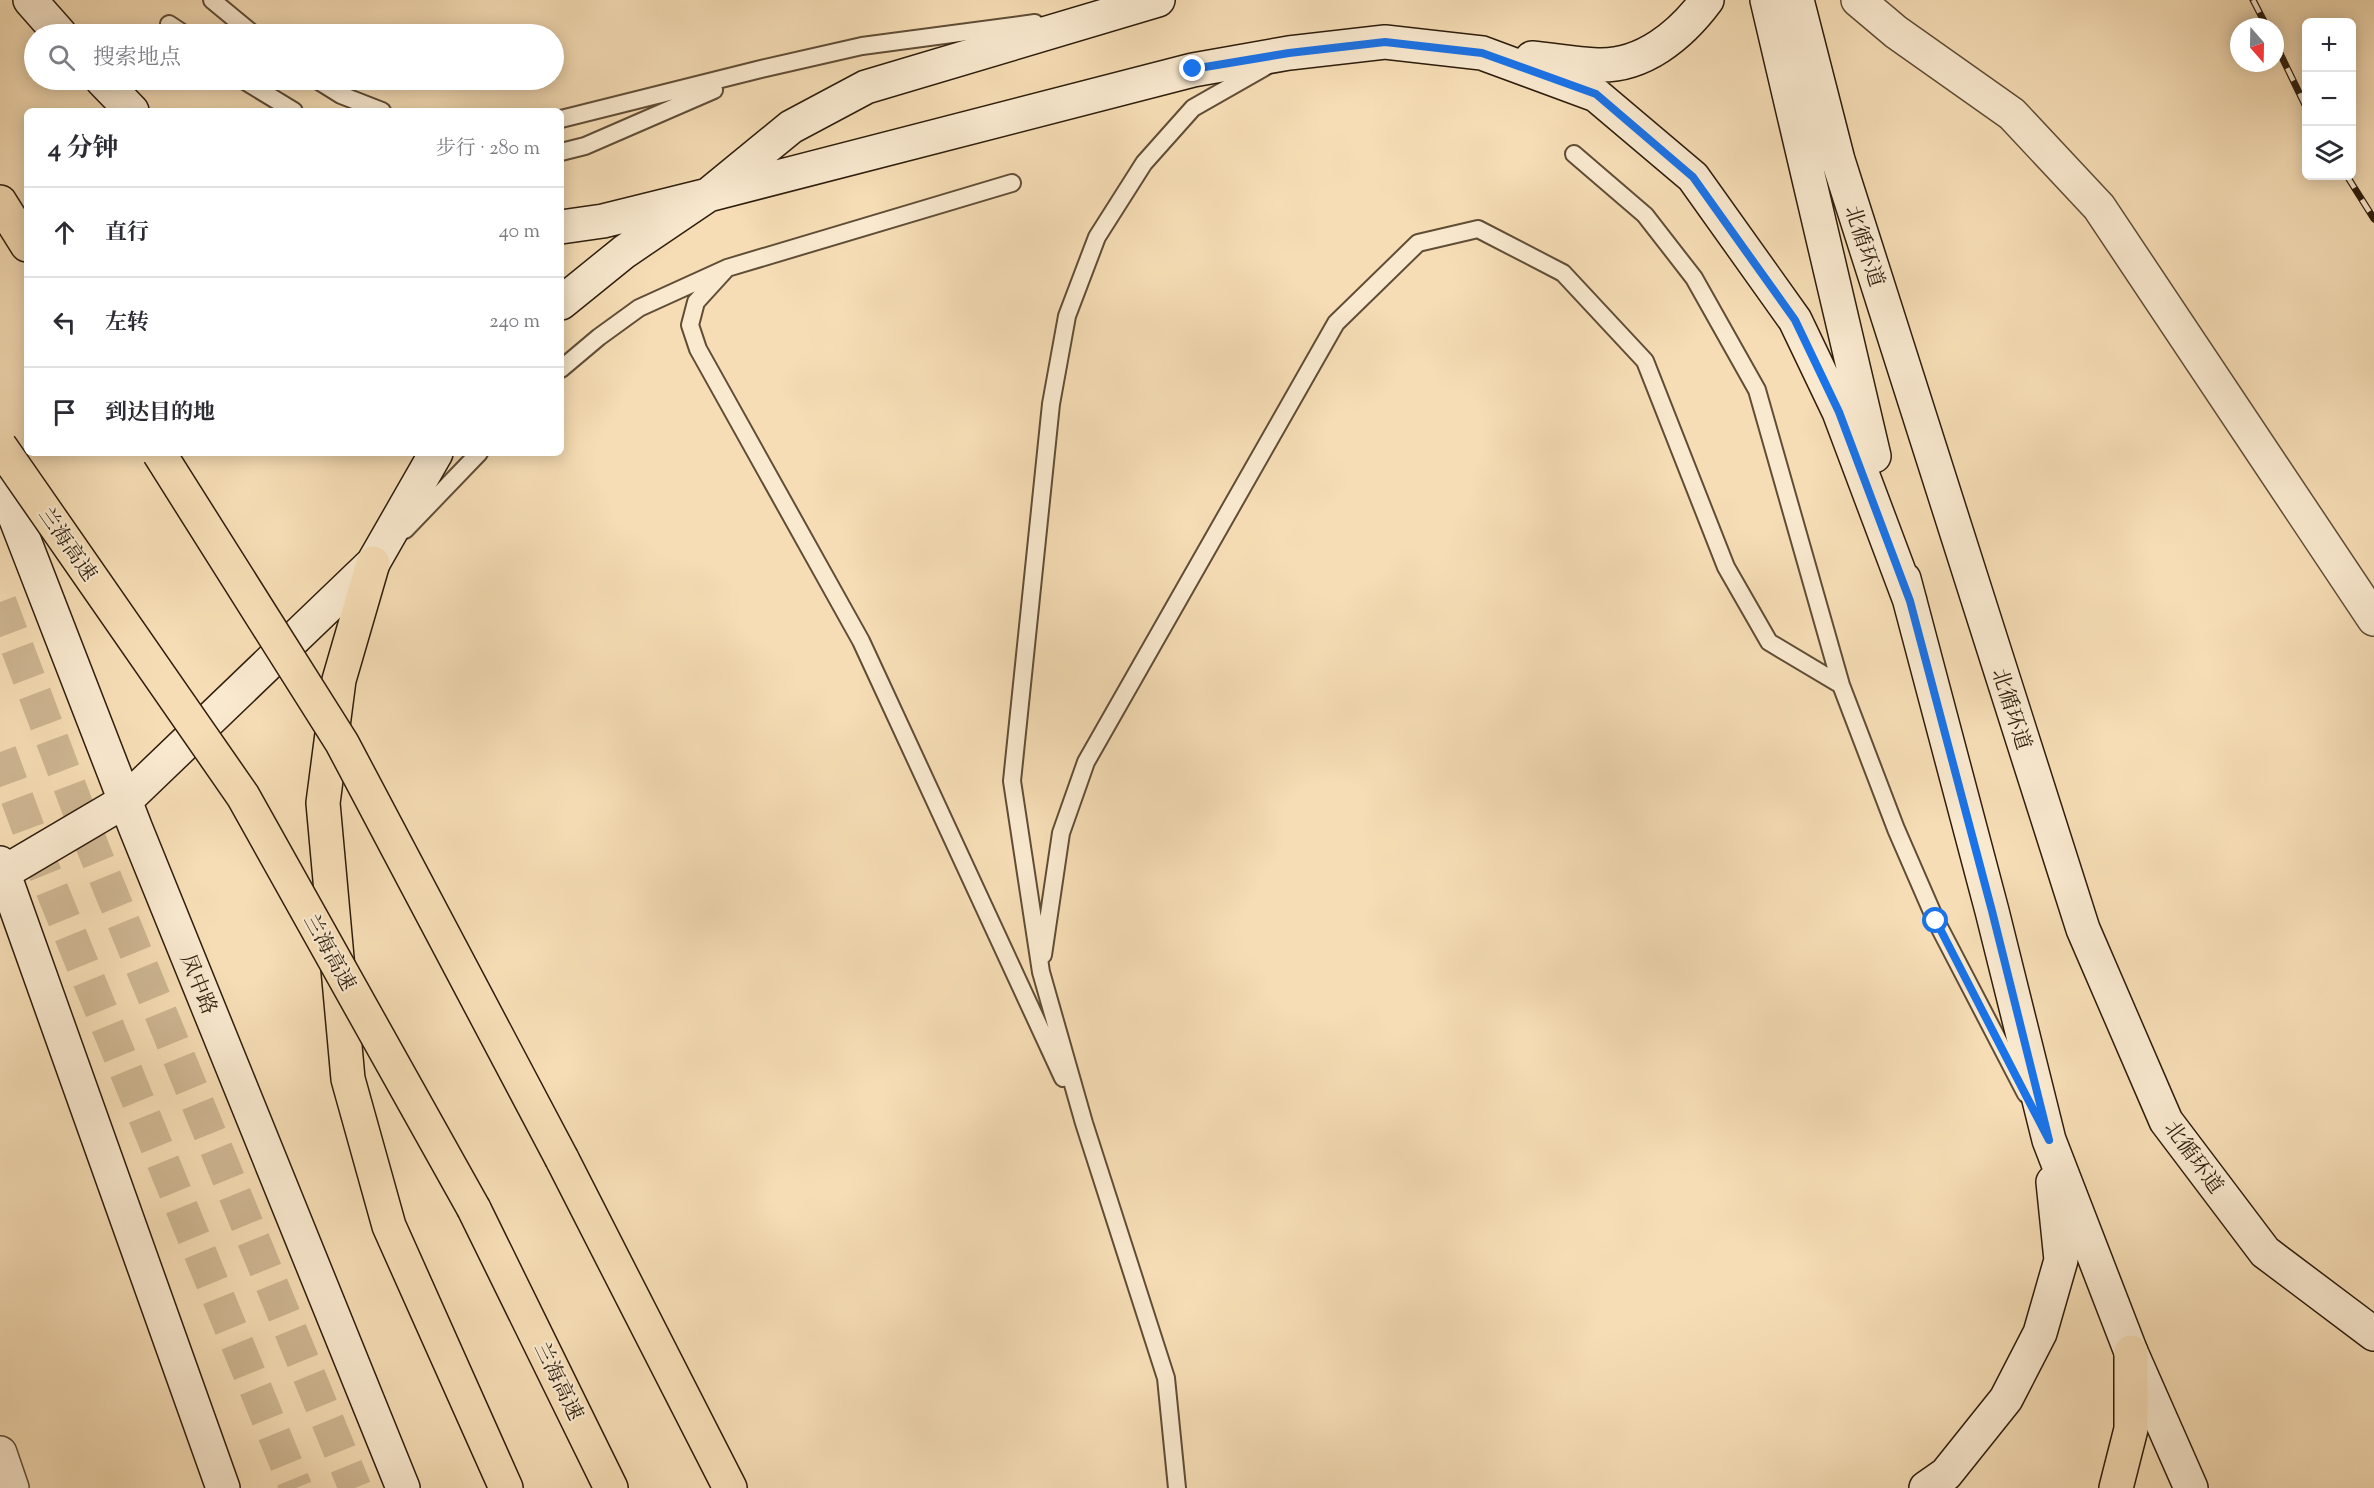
<!DOCTYPE html>
<html lang="zh">
<head>
<meta charset="utf-8">
<style>
	body { margin:0; font-family:"Sorts Mill Goudy","Noto Serif SC",serif; background:#f2f2f3; color:#2b2b33 }
	.controls { position:absolute; right:18px; top:18px; display:grid; overflow:hidden; border-radius:9px; box-shadow:0 3px 15px #0003 }
	.controls button { width:54px; height:54px; display:grid; place-items:center; padding:0; border:0; border-bottom:2px solid #e1e1e2; background:#fff; color:#2b2b33; font:30px sans-serif }
	.compass { position:absolute; left:2230px; top:18px; width:54px; height:54px; border-radius:50%; background:#fff; box-shadow:0 3px 15px #0003; rotate:160deg }
	.stop { position:absolute; width:18px; height:18px; margin:-14px; border:4px solid #1a73e8; border-radius:50%; background:#fff }
	.stop.end { background:#1a73e8; border-color:#fff; box-shadow:0 2px 6px #0008 }
	.list { margin:0; padding:0; list-style:none }
	h2 { display:flex; justify-content:space-between; align-items:center; height:78px; margin:0; padding:0 24px; font-size:26px }
	h2 small { font-size:20px; font-weight:400; color:#7c7c81 }
	.list li { display:grid; grid-template-columns:39px 1fr auto; gap:18px; align-items:center; box-sizing:border-box; height:90px; padding:0 24px; border-top:2px solid #e1e1e2 }
	.list b { display:block; font-size:22px; white-space:nowrap }
	.list em { font-size:20px; font-style:normal; color:#7c7c81 }
	.icon { flex:none; width:33px; height:33px; fill:none; stroke:currentColor; stroke-width:2; stroke-linecap:round; stroke-linejoin:round }
	.map { position:relative; flex:none; width:2374px; height:1488px; overflow:hidden }
	.search { position:absolute; background:#fff; box-shadow:0 3px 15px #0003; left:24px; top:24px; width:540px; height:66px; display:flex; align-items:center; gap:15px; box-sizing:border-box; padding:0 21px; border-radius:33px; color:#7c7c81; font-size:22px }
	.panel { position:absolute; background:#fff; box-shadow:0 3px 15px #0003; left:24px; top:108px; width:540px; height:348px; border-radius:9px }
	.map>svg:first-child { display:block }
	.lines { fill:none; stroke-linecap:round; stroke-linejoin:round }
	.primary-tunnel { stroke:#ceb793; stroke-width:33; stroke-dasharray:33 16; stroke-linecap:butt }
	.lane-casing { stroke:#604d36; stroke-width:20 }
	.street-casing { stroke:#604d36; stroke-width:36 }
	.secondary-casing { stroke:#2e1d0c; stroke-width:36 }
	.highway-casing { stroke:#2e1d0c; stroke-width:36 }
	.lane { stroke:#f9e9cf; stroke-width:16 }
	.street { stroke:#f9e9cf; stroke-width:33 }
	.secondary { stroke:#f9e9cf; stroke-width:33 }
	.highway { stroke:#f6ddb5; stroke-width:33 }
	.rail-casing { stroke:#2e1d0c; stroke-width:7 }
	.rail { stroke:#f9e9cf; stroke-width:4.5; stroke-dasharray:14; stroke-linecap:butt }
	.highway-bridge-casing { stroke:#2e1d0c; stroke-width:36; stroke-linecap:butt }
	.highway-bridge { stroke:#f6ddb5; stroke-width:33 }
	.route { stroke:#1a73e8; stroke-width:8 }
	.labels { text-anchor:middle; stroke-width:4.5; stroke-linejoin:round; paint-order:stroke }
	.street-label { font-size:21px; fill:#2e1d0c; stroke:#f9e9cf }
</style>
</head>
<body>
<div class="map">
<svg width="2374" height="1488" viewBox="0 0 2374 1488">
	<rect width="100%" height="100%" fill="#f6ddb5"/>
	<filter id="stains"><feTurbulence type="fractalNoise" baseFrequency=".00333" numOctaves="4"/><feColorMatrix values="0 0 0 0 .2 0 0 0 0 .09 0 0 0 0 .02 0 0 0 .5 -.17"/></filter>
	<radialGradient id="worn" r=".72"><stop offset=".6" stop-color="#630" stop-opacity="0"/><stop offset="1" stop-color="#630" stop-opacity=".3"/></radialGradient>
	<g class="lines">
		<path class="primary-tunnel" d="M0,602L93,848L355,1488
			M0,752L41,863L296,1488"/>
		<g class="lane-casing">
			<path id="lane" d="M212,0L253,34
				M169,24L184,34
				M243,80L294,111
				M317,80L341,95L382,111
				M561,119L761,69L862,46L1035,23
				M561,152L585,146L714,90
				M1574,154L1645,215L1694,278L1757,390L1841,685L1896,829L1936,921L2026,1094
				M727,268L696,302L690,325L698,349L861,641L1063,1078
				M561,369L599,337L639,308L727,268L1012,183
				M405,530L479,453
				M1043,955L1061,833L1086,762L1336,323L1418,243L1478,229L1563,273L1645,361L1726,567L1769,642L1841,685
				M1177,1488L1166,1378L1084,1123L1041,972L1012,781L1051,404L1067,316L1097,237L1144,163L1193,108L1265,67"/>
		</g>
		<g class="street-casing">
			<path id="street" d="M1858,0L1896,32L2012,114L2099,207L2374,619
				M0,1453L12,1488"/>
		</g>
		<g class="secondary-casing">
			<path id="secondary" d="M30,0L60,34
				M1767,0L1874,456
				M1797,0L1838,160L2083,929L2166,1121L2265,1252L2374,1334
				M1532,58C1553,60 1575,64 1597,65C1643,67 1681,35 1707,0
				M102,80L132,111
				M561,227L603,221L708,195L1193,70L1289,53L1385,42L1482,53L1596,95L1693,177L1795,320L1839,412L1910,601
				M561,303L624,252L708,195L791,127L866,87L1158,0
				M0,478L136,829L403,1488
				M1904,579L1992,911L2049,1140L2131,1352L2191,1488
				M0,863L223,1488
				M3,873L125,801L373,563L436,453
				M1926,1488L1946,1474L2006,1399L2040,1333L2061,1260L2053,1182"/>
		</g>
		<g class="highway-casing">
			<path id="highway" d="M0,202L27,245
				M373,563L339,680L323,803L348,1079L389,1226L506,1488
				M562,1159L730,1488
				M474,1209L611,1488
				M2116,1488L2131,1429V1352"/>
		</g>
		<use href="#lane" class="lane"/>
		<use href="#street" class="street"/>
		<use href="#secondary" class="secondary"/>
		<use href="#highway" class="highway"/>
		<g class="rail-casing">
			<path id="rail" d="M2253,0L2267,27
				M2275,43L2306,107
				M2347,176L2374,219"/>
		</g>
		<use href="#rail" class="rail"/>
		<g class="highway-bridge-casing">
			<path id="highway-bridge" d="M0,446L243,796L474,1209
				M159,453L342,743L562,1159"/>
		</g>
		<use href="#highway-bridge" class="highway-bridge"/>
	</g>
	<g class="lines">
		<path class="route" d="M1193,69L1289,53L1385,42L1482,53L1596,94L1693,177L1795,320L1839,412L1910,601L1992,911L2049,1140L1936,921"/>
	</g>
	<g class="labels">
		<g class="street-label">
			<text transform="translate(1865 246) rotate(72)" y="7">北循环道</text>
			<text transform="translate(68 544) rotate(55)" y="7">兰海高速</text>
			<text transform="translate(2012 709) rotate(72)" y="7">北循环道</text>
			<text transform="translate(330 952) rotate(61)" y="7">兰海高速</text>
			<text transform="translate(199 984) rotate(68)" y="7">凤中路</text>
			<text transform="translate(2194 1157) rotate(54)" y="7">北循环道</text>
			<text transform="translate(559 1381) rotate(64)" y="7">兰海高速</text>
		</g>
	</g>
	<rect width="100%" height="100%" filter="url(#stains)"/>
	<rect width="100%" height="100%" fill="url(#worn)"/>
</svg>
<div class="controls">
<button>+</button>
<button>−</button>
<button><svg class="icon" aria-label="layers" viewBox="0 0 24 24"><path d="M12 4l9 5-9 5-9-5zM3 14l9 5 9-5"/></svg></button>
</div>
<svg class="compass" viewBox="-18 -18 36 36"><path d="M0-13l5 13h-10z" fill="#e53935"/><path d="M0 13l5-13h-10z" fill="#7c7c81"/></svg>
<div class="stop" style="left:1936px;top:921px"></div>
<div class="stop end" style="left:1193px;top:69px"></div>
<div class="search"><svg class="icon" aria-label="search" viewBox="0 0 24 24"><circle cx="10" cy="10" r="6"/><path d="M15 15l6 6"/></svg>搜索地点</div>
<section class="panel">
<h2>4 分钟<small>步行 · 280 m</small></h2>
<ul class="list">
<li><svg class="icon" aria-label="ahead" viewBox="0 0 24 24"><path d="M12 20V5M6 11l6-6 6 6"/></svg><div><b>直行</b></div><em>40 m</em></li>
<li><svg class="icon" aria-label="left" viewBox="0 0 24 24"><path d="M17 20v-9H6M10 6l-5 5 5 5"/></svg><div><b>左转</b></div><em>240 m</em></li>
<li><svg class="icon" aria-label="arrive" viewBox="0 0 24 24"><path d="M6 21V4h12l-3 4 3 4H6"/></svg><div><b>到达目的地</b></div></li>
</ul>
</section>
</div>
</body>
</html>
